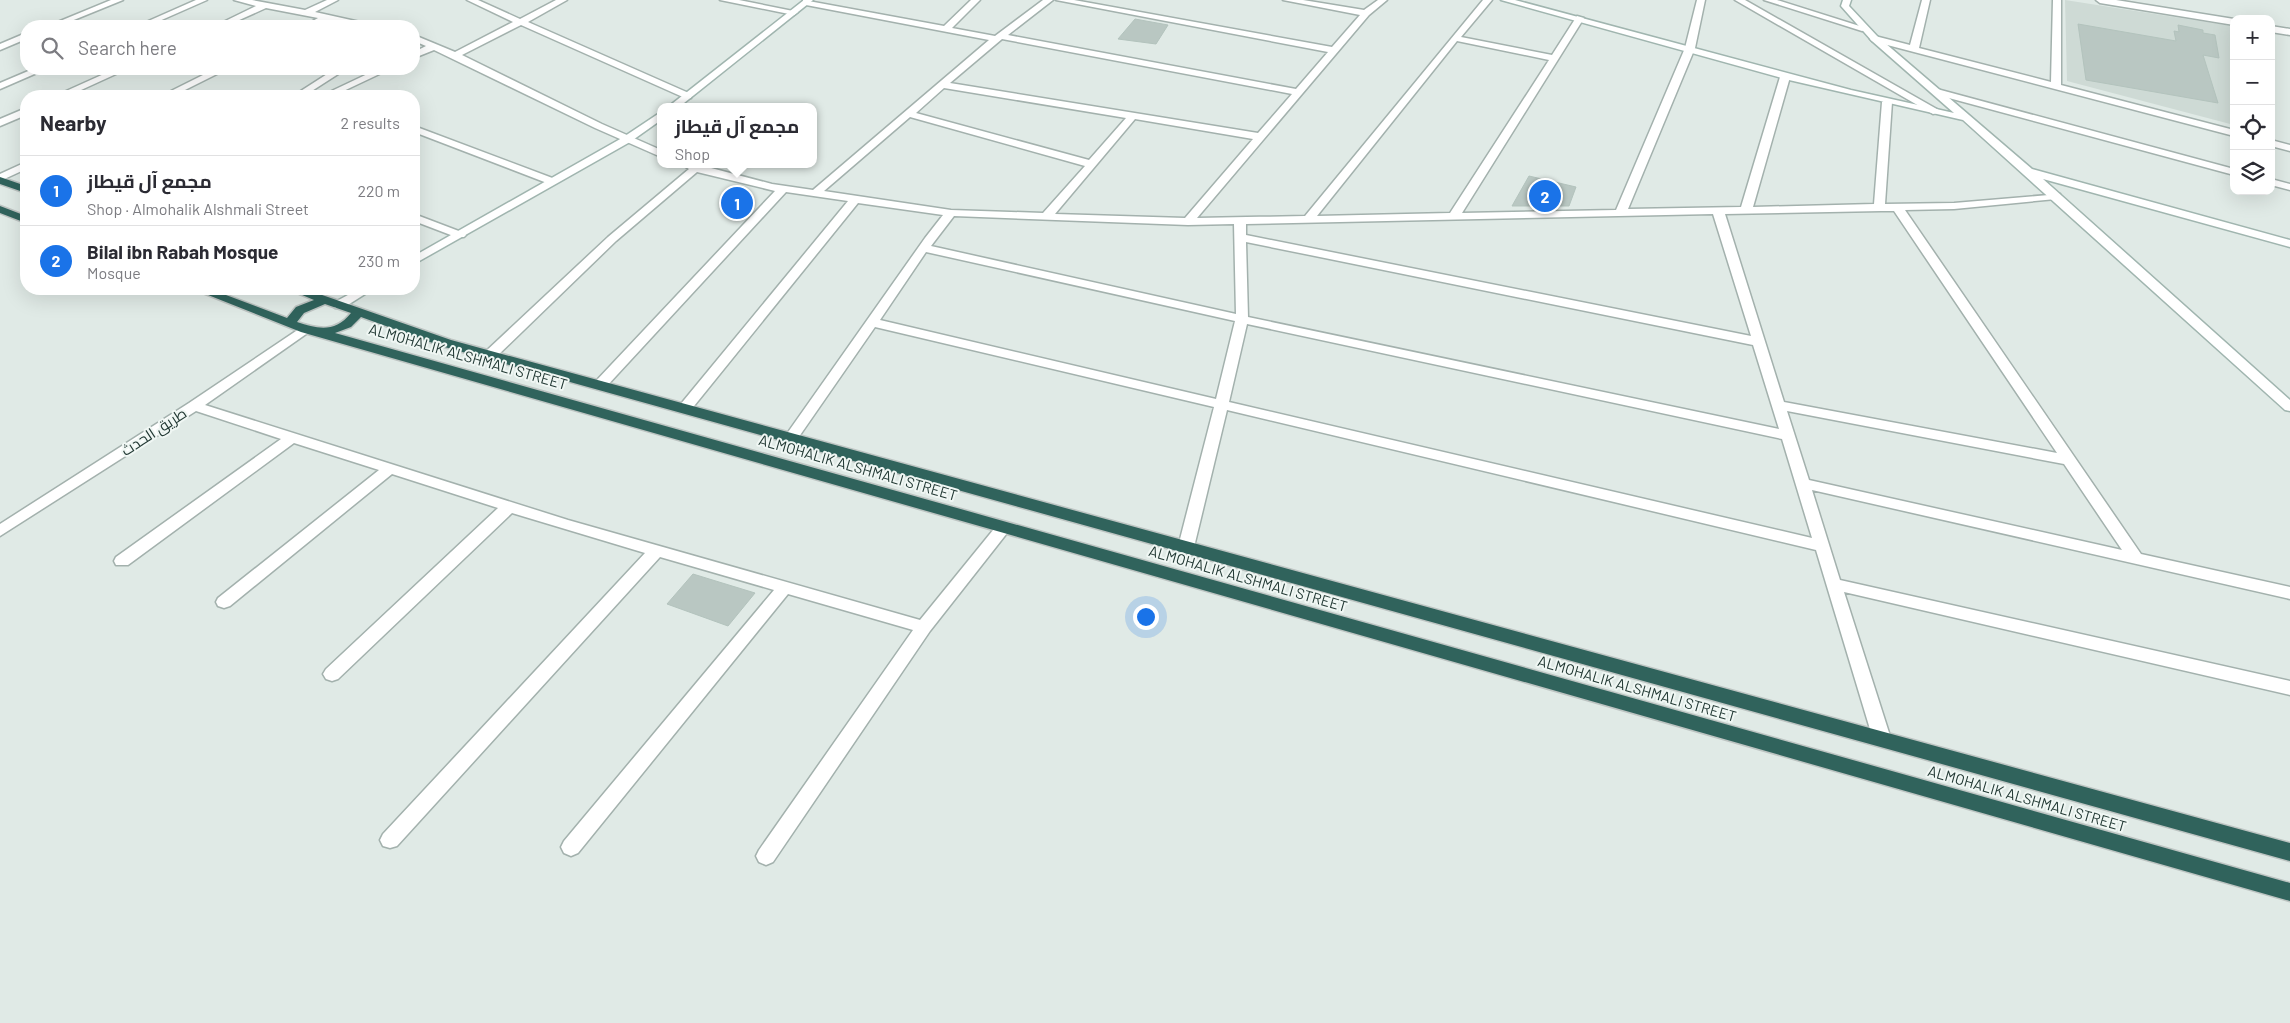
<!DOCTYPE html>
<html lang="en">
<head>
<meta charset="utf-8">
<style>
	body { margin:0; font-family:Barlow,Cairo,sans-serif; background:#f2f2f3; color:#2b2b33 }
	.controls { position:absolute; right:15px; top:15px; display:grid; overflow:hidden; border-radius:10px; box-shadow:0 5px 20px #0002 }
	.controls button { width:45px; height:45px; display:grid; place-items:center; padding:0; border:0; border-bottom:1px solid #e1e1e2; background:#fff; color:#2b2b33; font:25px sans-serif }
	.you { position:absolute; left:1145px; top:616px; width:18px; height:18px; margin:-12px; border:4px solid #fff; border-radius:50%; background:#1a73e8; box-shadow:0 0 0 8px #1a73e833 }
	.badge { display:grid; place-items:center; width:32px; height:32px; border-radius:50%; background:#1a73e8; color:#fff; font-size:16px; font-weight:700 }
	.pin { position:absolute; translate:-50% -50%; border:2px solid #fff; box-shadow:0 1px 5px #0006 }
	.popup { position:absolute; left:657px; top:103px; width:160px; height:65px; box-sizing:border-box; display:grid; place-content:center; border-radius:10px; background:#fff; filter:drop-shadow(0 1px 4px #0005); font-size:16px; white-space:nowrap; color:#7c7c81 }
	.popup b { font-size:19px; color:#2b2b33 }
	.popup::after { content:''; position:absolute; left:50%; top:100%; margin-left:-10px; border:10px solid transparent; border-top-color:#fff }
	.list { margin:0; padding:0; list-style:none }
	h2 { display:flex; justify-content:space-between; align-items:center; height:65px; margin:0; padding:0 20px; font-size:21px }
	h2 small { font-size:16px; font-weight:400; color:#7c7c81 }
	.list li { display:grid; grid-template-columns:32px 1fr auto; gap:15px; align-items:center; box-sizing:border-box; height:70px; padding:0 20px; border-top:1px solid #e1e1e2 }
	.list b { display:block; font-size:19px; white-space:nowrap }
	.list p { margin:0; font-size:16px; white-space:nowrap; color:#7c7c81 }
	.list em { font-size:16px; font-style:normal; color:#7c7c81 }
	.icon { flex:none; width:28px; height:28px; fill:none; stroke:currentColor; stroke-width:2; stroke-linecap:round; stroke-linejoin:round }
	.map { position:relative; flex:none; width:2290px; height:1023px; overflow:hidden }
	.search { position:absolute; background:#fff; box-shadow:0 5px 20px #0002; left:20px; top:20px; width:400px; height:55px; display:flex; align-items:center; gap:12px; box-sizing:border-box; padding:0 18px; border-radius:20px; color:#7c7c81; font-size:19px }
	.panel { position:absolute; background:#fff; box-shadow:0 5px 20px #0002; left:20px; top:90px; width:400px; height:205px; border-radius:20px }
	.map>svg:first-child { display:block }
	.built { fill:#cedad5 }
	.building { fill:#b9c7c2; stroke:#b3c3bd }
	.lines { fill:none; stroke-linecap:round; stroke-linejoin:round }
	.street-casing { stroke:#a3b1ad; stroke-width:3 }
	.secondary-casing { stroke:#a0b5af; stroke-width:3 }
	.highway-casing { stroke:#bdc4c2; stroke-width:3 }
	.street { fill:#fff; fill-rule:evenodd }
	.secondary { fill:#fff; fill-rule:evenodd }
	.highway { fill:#30635c; fill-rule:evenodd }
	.labels { text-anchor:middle; stroke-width:4; stroke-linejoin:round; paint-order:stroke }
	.street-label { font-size:15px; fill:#223934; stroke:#f0f7f4 }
</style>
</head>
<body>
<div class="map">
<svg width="2290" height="1023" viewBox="0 0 2290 1023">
	<rect width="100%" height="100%" fill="#e0eae6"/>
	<path class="built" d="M2065,0L2232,26L2234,36V125L2067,81Z"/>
	<path class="building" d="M1135,19L1168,25L1156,44L1118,39Z
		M2078,24L2176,41L2174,31L2179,32L2178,25L2203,30V33L2215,35L2219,58L2203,55L2218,103L2086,80Z
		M1529,176L1576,187L1569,206H1512Z
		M693,574L719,582L755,593L728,626L667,604Z"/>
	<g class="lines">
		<g class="street-casing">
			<path id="street" d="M111,0H123L59,26H48Z
				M196,0H207L148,26H137Z
				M234,0H252L305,10L327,0H338L315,12L378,26C362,27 347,21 331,20C323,20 314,26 304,26L318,18L266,8L226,26H215L256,6Z
				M467,0H478L520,19L556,0H567L528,22L691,94V98H685L521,25L462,55L602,124L661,150V157L595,128L434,50L414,58V52L426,46L414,41V35L455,52L513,22Z
				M720,0H739L798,12L794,15Z
				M803,0L944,26L971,0H980L952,28L995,36L1043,0H1053L1008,35L1296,89L1328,52L1056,0H1074L1332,47L1360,15L1283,0H1303L1364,10L1378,0H1387L1369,15L1197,218L1305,216L1483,0H1492L1461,37L1552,55L1577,16L1584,18L1462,213L1616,210L1685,48L1697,0H1705L1695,48L1628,209L1741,207L1780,77L1785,74L1790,77L1753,207L1874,204L1882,102L1887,99L1892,102L1885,204L1954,203L2060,194V198L2056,199L1954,209L1905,210L2141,554L2290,587V599L1812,490L1840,580L2290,681V695L1844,592L1891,739L1888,744L1882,746L1876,744L1873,739L1816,550L1227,410L1194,547L1191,551H1181L1178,547L1214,407L875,327L796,441H786L784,438L786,435L925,238L943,215L858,203L690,411H680L678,408L680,405L848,201L786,192L605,388H595L593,385L595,382L775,191L697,172L616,241L495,358H485L483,355L485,352L608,237L689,169L681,164H696L772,184L813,190L989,40L806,5L803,4ZM1002,39L1292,94L1258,133L950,83ZM1457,41L1549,60L1450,213L1317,216ZM944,88L1126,118L1089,160L916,113ZM910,117L1085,166L1043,213L951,210L824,191ZM1135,119L1253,139L1185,218L1055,214ZM1881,211H1894L2057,453L1784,402L1725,214ZM1713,214L1751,336L1246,235V224ZM954,216L1188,225L1234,224L1236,314L931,246ZM1246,242L1753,345L1779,429L1248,317ZM926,252L1235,321L1216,399L880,320ZM1247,324L1782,439L1812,538L1229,402ZM1787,411L2064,464L2122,550L1809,480Z
				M1735,0H1745L1942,112L1933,114Z
				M1764,0H1777L1869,29L1862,31Z
				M1922,0H1930L1919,48L2051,82L2053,0H2061V85L2234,130V136L1872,41L1870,39L1875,36L1910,45Z
				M2096,0H2116L2234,19V25L2100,3Z
				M2271,26L2290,29V35L2271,32Z
				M26,33V39L0,50V44Z
				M33,69H46L0,89V83Z
				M115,69H127L68,96H55Z
				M215,69H227L173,96H161Z
				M335,69H346L304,96H293Z
				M378,69H390L333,96H321Z
				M1937,89L2234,169V175L1934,94L1932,92Z
				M26,108V115L0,126V119Z
				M414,126L555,179L556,181L555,183H547L414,132Z
				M2271,140L2290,145V151L2271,146Z
				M26,162V169L0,181V174Z
				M2271,179L2290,184V190L2271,185Z
				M414,214L464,233L466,235L464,237H456L414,221Z
				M305,325L309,326L311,329L309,332L205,405L568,520L920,620L998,524H1008L1011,528L930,631L773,862L766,865L759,862L756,856L759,850L913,630L788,594L578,853L571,856L564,853L561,847L564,841L774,590L660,557L397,846L390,848L383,846L380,840L383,834L645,553L512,513L338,679L332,681L326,679L323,674L326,669L498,508L392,474L230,606L224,608L218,606L216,602L218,598L379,470L294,443L128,565H116L114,561L116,557L281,439L196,411L0,536V524L189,403Z"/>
		</g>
		<g class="secondary-casing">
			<path id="secondary" d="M804,0H813L679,107H668Z
				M1501,0H1515L1851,90L1954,113L1872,41L1841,6L1843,0H1851L1849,6L1878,37L2032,169L2290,240V247L2043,179L2290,400V411L2285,410L1963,120L1789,80Z
				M661,112V120L630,142L414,264V256L622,138Z
				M359,289H373L343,308H335L333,305L335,302Z"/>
		</g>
		<g class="highway-casing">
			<path id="highway" d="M0,177L26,186V193L0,184Z
				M0,206L26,216V223L0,213Z
				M193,289H210L287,318L296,307L314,300L288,289H305L451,340L2290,843V861L441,346L361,317L351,327L335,333L2290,883V901L301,332ZM325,304L351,313C335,333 318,329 297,322L304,313Z"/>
		</g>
		<use href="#street" class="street"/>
		<use href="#secondary" class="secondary"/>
		<use href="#highway" class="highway"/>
	</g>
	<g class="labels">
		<g class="street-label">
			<text transform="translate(468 357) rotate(16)" y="5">ALMOHALIK ALSHMALI STREET</text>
			<text transform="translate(154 432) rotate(-33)" y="5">طريق الحدث</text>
			<text transform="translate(858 468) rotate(16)" y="5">ALMOHALIK ALSHMALI STREET</text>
			<text transform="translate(1248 579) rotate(16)" y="5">ALMOHALIK ALSHMALI STREET</text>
			<text transform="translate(1637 689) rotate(16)" y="5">ALMOHALIK ALSHMALI STREET</text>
			<text transform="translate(2027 799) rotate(16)" y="5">ALMOHALIK ALSHMALI STREET</text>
		</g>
	</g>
</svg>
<div class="controls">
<button>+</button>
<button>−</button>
<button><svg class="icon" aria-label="locate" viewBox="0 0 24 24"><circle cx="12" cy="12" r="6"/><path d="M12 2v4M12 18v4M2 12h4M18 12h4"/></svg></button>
<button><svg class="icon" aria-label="layers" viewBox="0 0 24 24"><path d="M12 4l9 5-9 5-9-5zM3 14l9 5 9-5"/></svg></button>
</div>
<div class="you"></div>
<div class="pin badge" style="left:737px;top:203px">1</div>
<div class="popup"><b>مجمع آل قيطاز</b>Shop</div>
<div class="pin badge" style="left:1545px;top:196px">2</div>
<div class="search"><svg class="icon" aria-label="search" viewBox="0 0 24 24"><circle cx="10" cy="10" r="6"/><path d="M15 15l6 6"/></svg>Search here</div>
<section class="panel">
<h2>Nearby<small>2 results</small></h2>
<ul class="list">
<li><span class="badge">1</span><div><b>مجمع آل قيطاز</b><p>Shop · Almohalik Alshmali Street</p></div><em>220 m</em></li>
<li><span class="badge">2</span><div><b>Bilal ibn Rabah Mosque</b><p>Mosque</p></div><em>230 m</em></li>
</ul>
</section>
</div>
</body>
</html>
